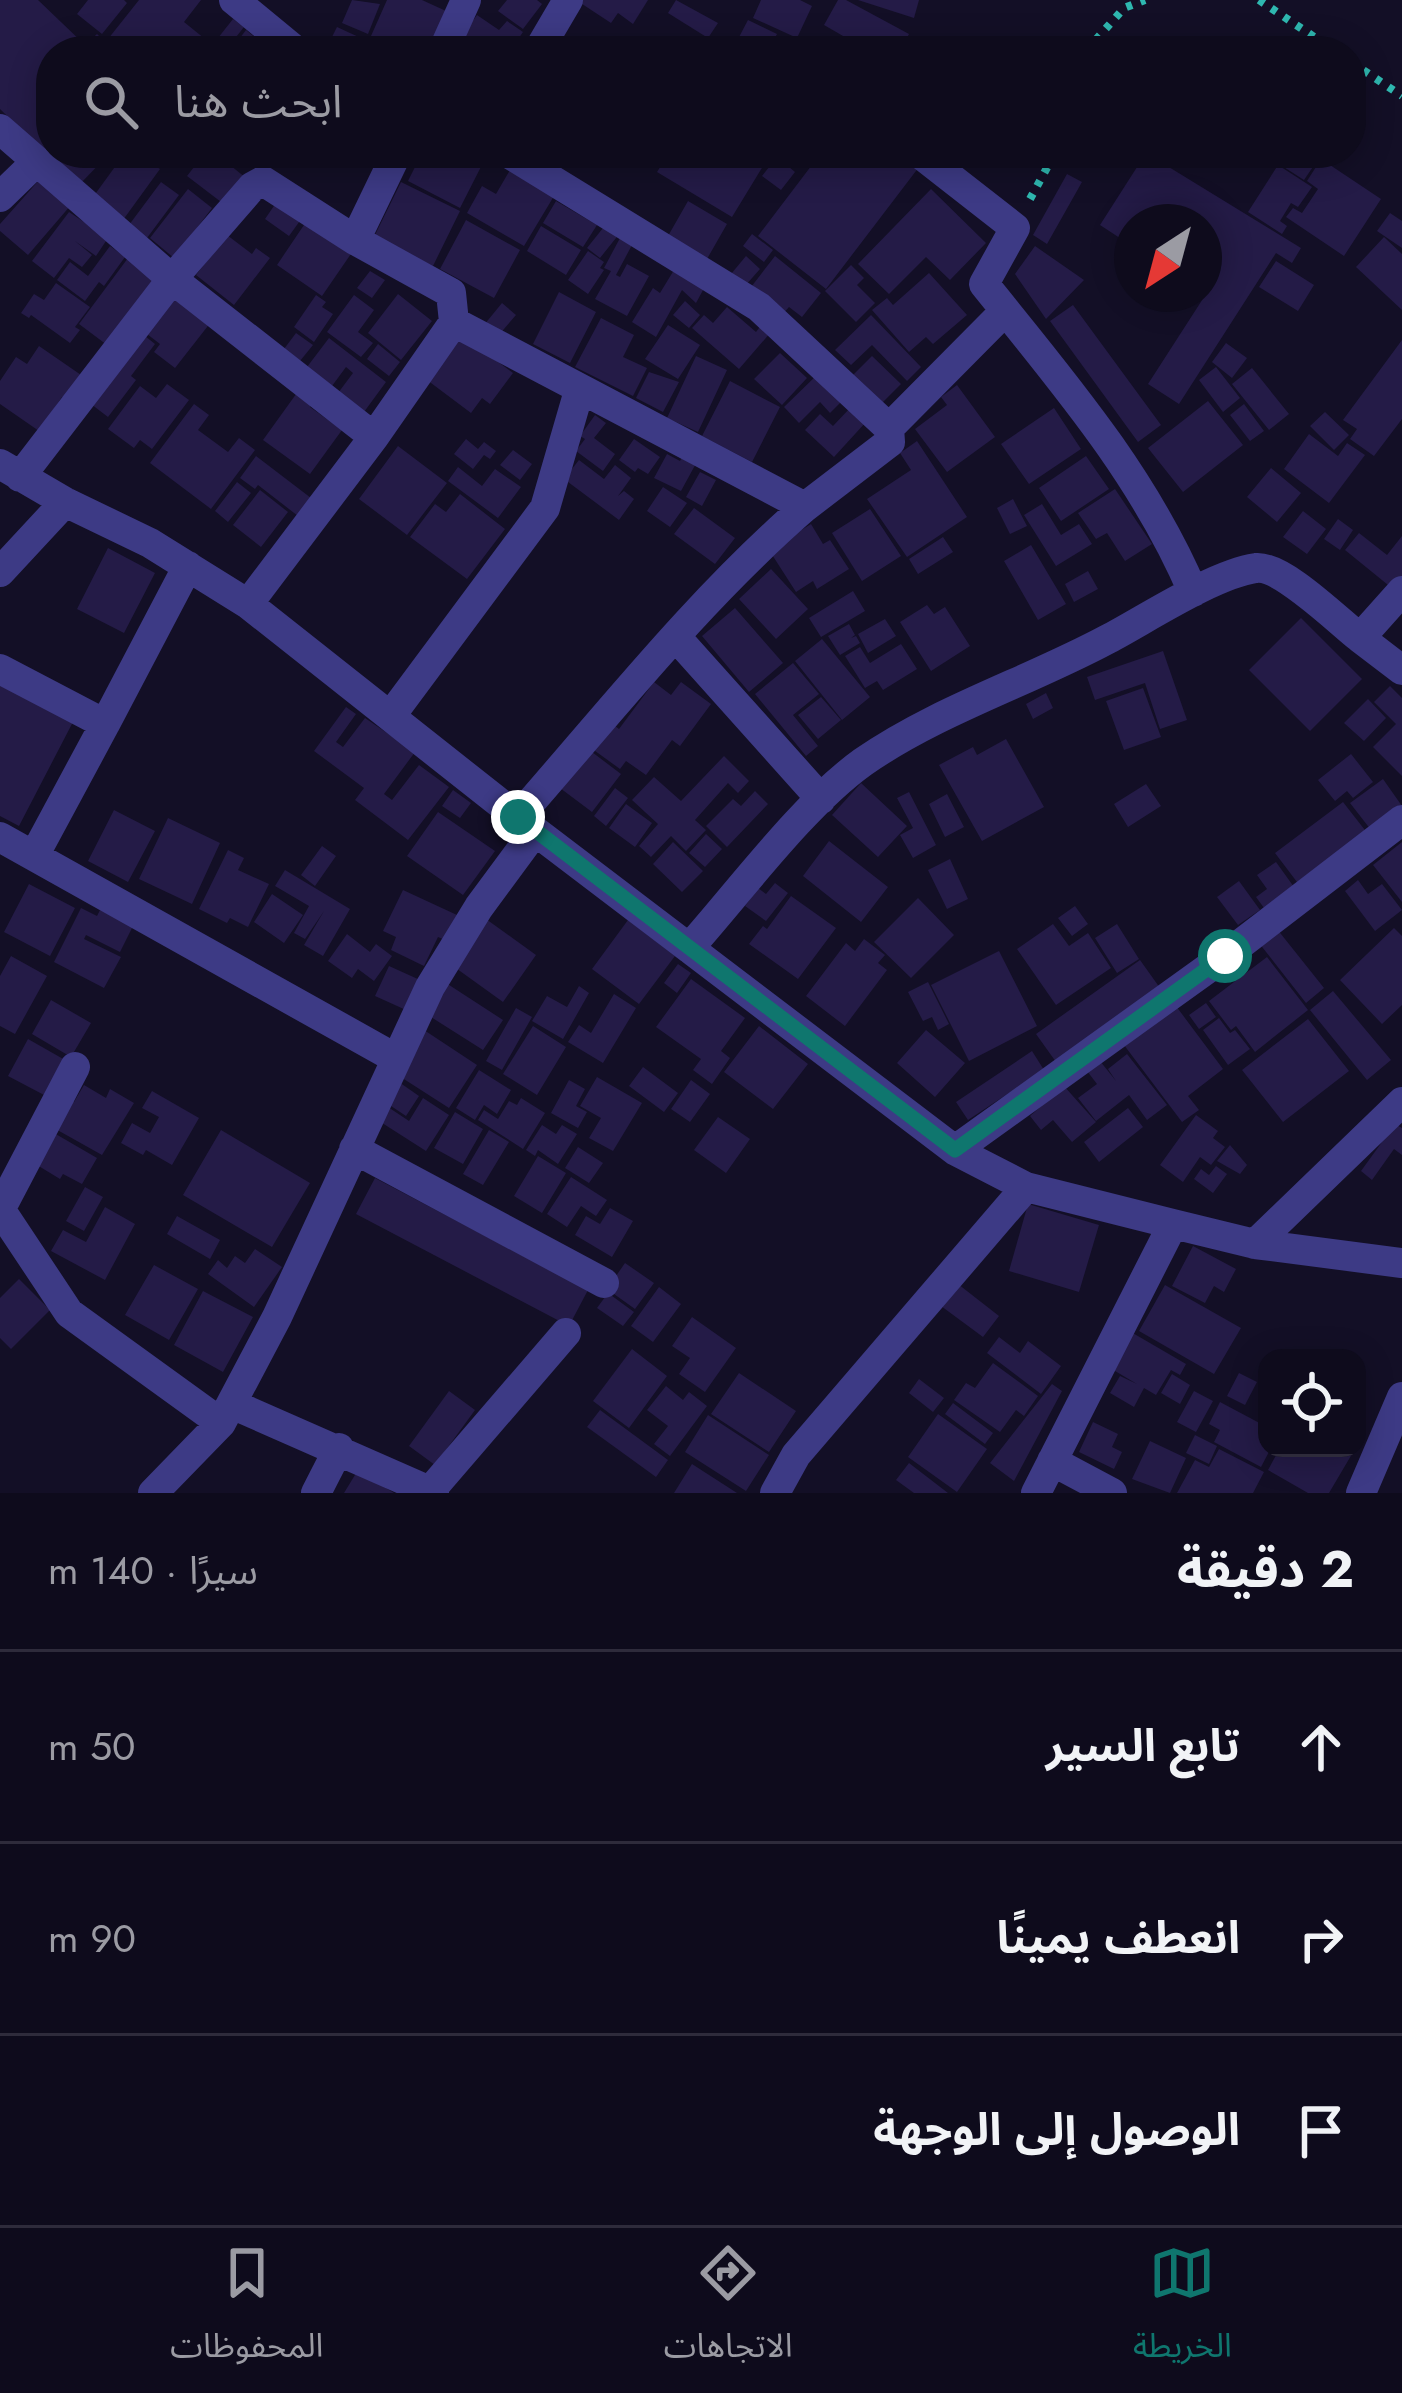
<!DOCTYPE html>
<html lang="ar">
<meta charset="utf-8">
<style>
body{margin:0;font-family:Jost,"Noto Sans Arabic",sans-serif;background:#171425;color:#f1f3f6;direction:rtl}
.controls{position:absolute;right:36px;bottom:36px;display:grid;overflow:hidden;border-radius:24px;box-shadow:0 6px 30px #0003}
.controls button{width:108px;height:108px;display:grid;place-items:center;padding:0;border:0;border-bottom:3px solid #2e2b3b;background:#0e0b1c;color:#f1f3f6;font:60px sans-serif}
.compass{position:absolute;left:1114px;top:204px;width:108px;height:108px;border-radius:50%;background:#0e0b1c;box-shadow:0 6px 30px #0003;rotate:216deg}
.stop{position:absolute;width:36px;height:36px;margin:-27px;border:9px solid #0f766e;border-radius:50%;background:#fff}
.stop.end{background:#0f766e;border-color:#fff;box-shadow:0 3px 12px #0008}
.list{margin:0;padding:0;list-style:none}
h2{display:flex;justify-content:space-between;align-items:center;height:156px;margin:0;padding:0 48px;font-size:51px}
h2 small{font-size:39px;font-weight:400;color:#9b9ba3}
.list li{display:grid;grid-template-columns:78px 1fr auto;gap:36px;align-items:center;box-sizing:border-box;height:192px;padding:0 48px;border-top:3px solid #2e2b3b}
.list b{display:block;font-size:45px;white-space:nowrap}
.list em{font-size:39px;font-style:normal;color:#9b9ba3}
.icon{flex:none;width:66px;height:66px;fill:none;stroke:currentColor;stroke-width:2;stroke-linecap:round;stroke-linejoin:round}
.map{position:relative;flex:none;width:1402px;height:1493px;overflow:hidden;direction:ltr}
.search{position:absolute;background:#0e0b1c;box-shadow:0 6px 30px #0003;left:36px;right:36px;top:36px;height:132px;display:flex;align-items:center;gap:30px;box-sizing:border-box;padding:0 42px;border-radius:48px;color:#9b9ba3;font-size:45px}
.sheet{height:732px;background:#0e0b1c}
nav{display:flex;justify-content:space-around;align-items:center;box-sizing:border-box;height:168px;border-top:3px solid #2e2b3b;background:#0e0b1c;font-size:33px;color:#9b9ba3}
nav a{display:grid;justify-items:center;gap:6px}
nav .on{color:#0f766e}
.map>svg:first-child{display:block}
.building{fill:#241b47}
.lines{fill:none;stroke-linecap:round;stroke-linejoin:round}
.path{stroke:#2fb8b0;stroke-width:8;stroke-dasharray:6 9;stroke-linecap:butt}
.minor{stroke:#3d3a85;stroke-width:30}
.route{stroke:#0f766e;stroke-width:15}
</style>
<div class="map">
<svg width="1402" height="1493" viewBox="0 0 1402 1493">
<rect width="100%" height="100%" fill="#130f26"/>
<path class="building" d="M0,0H38L85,45L97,34L114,51H51V144L44,152L0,109Z
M88,0H124L127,3L102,34L77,14Z
M139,0H201L184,22L215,47L212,51H122L108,39Z
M352,0L380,4L368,34L342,23Z
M387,0H422L446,11L427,51H403L371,36Z
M507,0H537L542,4L523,29L498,11Z
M576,0H648L633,24L618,13L611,23Z
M676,0L718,23L708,38L668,13Z
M761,0H800L812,6L797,38L753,18Z
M838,0H846L909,34L900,51H869L824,25Z
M858,0H919L914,18Z
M477,15L499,30L507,21L523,32L510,51H479L460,39Z
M233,19L244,27L225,51L214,43Z
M748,20L777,34L768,51L738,39Z
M337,27L389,51H325Z
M246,30L264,45L260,51H230Z
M50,153H110L79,185Z
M125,153H137L160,169L123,220L93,197Z
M205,153H215L246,178L225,205L187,176Z
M422,153L487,155L460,208L408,181Z
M669,153H771L732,217L657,172Z
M821,153H901L919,167L826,289L758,236Z
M1146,153L1301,248L1292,263L1276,253L1179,404L1148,384L1206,294L1204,222H1132V246L1100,225Z
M1265,153H1310L1319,158L1304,180L1276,162L1272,168L1261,160Z
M777,157L795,172L781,190L762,176Z
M1321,159L1381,199L1344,256L1286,217L1293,208L1302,213L1318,189L1307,181Z
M1278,165L1312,187L1298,207L1291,203L1280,221L1287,226L1282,234L1248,212Z
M510,170L554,196L524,246L467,213L482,186L496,194Z
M1067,174L1082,182L1047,244L1033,235Z
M40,179L71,205L28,255L0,231V224Z
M161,182L179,195L144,242L126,229Z
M401,182L460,211L433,266L374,237Z
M188,189L212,208L174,258L150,238Z
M931,189L986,243L950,280L926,257L889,294L858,264Z
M278,200L302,218L289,236L265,219Z
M556,201L597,225L583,247L543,223Z
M688,201L727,224L707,259L668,236Z
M69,212L108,238L96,256L75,241L92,255L82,267L69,258L54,278L32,261Z
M1390,213L1402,221V248L1377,231Z
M310,216L355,248L322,296L277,265Z
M466,220L520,250L494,298L440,269Z
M607,223L620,233L600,258L587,248Z
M541,226L581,250L566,275L527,251Z
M752,234L773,250L764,262L743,246Z
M227,235L252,254L256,248L270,258L234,305L196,275Z
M1384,237L1402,254V310L1356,267Z
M620,238L632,245L616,275L620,277L627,264L649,276L627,316L595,299L611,271L604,268Z
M110,246L125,257L104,286L99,282L85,301L57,280L70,262L88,276Z
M1035,246L1084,280L1046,319L1015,274Z
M588,251L604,262L600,268L604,270L588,294L568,280Z
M746,256L760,269L745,286L731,274Z
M775,256L821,293L802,317L789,307L780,317L748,291Z
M128,258L156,279L107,345L79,324Z
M1276,261L1314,285L1298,311L1259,287Z
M851,265L864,278L857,285L875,303L856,322L825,291Z
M674,270L708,281L696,303L682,290L656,337L632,322L653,288L660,293Z
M370,271L385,280L372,298L357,288Z
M929,273L967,315L933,344L926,337L909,352L872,310L887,298L893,305Z
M56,283L90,307L75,327L80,330L70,343L31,315L29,318L21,313L34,294L44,300Z
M559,292L596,312L570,363L533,344Z
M398,294L432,321L401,360L368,333Z
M176,295L211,322L175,368L154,352L160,344L147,334Z
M316,295L326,302L322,307L333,314L314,342L294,327Z
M354,295L374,310L358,332L373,343L361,357L327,332Z
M685,301L700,315L689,328L673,315Z
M502,303L516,315L498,336L484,325Z
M1073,305L1161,425L1138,442L1050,321Z
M727,307L756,332L762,324L771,332L739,369L692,328L704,315L713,323Z
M871,315L921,367L907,381L872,345L851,365L835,350Z
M601,318L634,335L623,357L647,368L633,396L575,367Z
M668,325L700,345L678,379L645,359Z
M140,332L155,344L131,376L136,380L108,417L87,401Z
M296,333L313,345L300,361L284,349Z
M461,334L513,373L490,404L482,398L471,413L427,380Z
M329,338L386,382L364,412L338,393L353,373L346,367L332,386L307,367Z
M1402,340V419L1374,456L1350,439L1357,429L1343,420Z
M1226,343L1247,358L1232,378L1212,362Z
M378,344L400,362L389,376L367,359Z
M39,346L84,377L68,400L62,397L39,431L0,404V381L16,357L27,364Z
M780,353L807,378L782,405L754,379Z
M696,356L727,370L698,432L667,418Z
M872,356L901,384L881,404L852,376Z
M1216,367L1240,398L1223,412L1199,380Z
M1252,368L1289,414L1269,430L1232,384Z
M821,371L846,397L830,413L820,402L799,423L784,407Z
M649,372L679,382L663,412L636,398Z
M730,381L780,407L752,462L702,436Z
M167,384L189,400L152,449L140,440L134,448L108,429L140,386L156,398Z
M957,385L995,437L947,472L915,429L947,405L941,397Z
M299,390L314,400L310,407L342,430L310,474L263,440Z
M1208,401L1243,445L1183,492L1148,448Z
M194,404L209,415L198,430L228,452L239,438L255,450L211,509L150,463Z
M1244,404L1264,431L1250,441L1230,415Z
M851,407L866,422L834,457L805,430L820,414L833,426Z
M1054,408L1081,449L1029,484L1001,444Z
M1325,412L1349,435L1334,450L1310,426Z
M595,415L606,423L594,438L615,454L603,471L576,451L585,439L580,436Z
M1309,434L1338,456L1347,443L1365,455L1329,503L1284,469Z
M466,439L478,449L484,442L496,451L490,459L484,455L473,469L454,454Z
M634,439L660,457L648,474L638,468L635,472L619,460Z
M917,441L967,517L907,557L867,499L911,470L900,453Z
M398,446L447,483L407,535L359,499Z
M513,450L532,464L520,480L500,465Z
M685,451L699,458L681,491L654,478L667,454L680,461Z
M256,456L311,498L298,516L258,485L255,489L240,478Z
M1086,456L1109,489L1061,521L1039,488Z
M579,460L604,479L615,465L631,478L618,496L624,491L634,499L619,520L564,479Z
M458,467L482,486L495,469L521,487L498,518L448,481Z
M1271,468L1301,493L1277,522L1247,497Z
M700,472L716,480L702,506L686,497Z
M237,482L251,493L228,522L215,511Z
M663,487L687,503L670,527L647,511Z
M1115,489L1152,544L1125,561L1107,533L1096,539L1078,513Z
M260,490L288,512L261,547L233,525Z
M460,494L505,529L467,579L410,537L435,504L446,512Z
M1013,499L1027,526L1010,534L997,508Z
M1042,504L1061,535L1079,524L1092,544L1056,566L1024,515Z
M694,508L735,538L715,564L674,534Z
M870,509L901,556L862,581L832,533Z
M1303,511L1326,529L1307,554L1283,537Z
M1338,519L1353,530L1340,550L1324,539Z
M811,524L823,544L830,540L849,569L817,589L813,581L796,592L769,550Z
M1359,533L1387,555L1402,536V578L1393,589L1345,550Z
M943,537L953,552L918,574L909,559Z
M1031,545L1066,604L1038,620L1004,561Z
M108,548L155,573L124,633L77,609Z
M771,569L808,609L776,639L739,599Z
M1088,571L1098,589L1074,602L1065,584Z
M853,591L865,611L821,637L809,618Z
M927,605L934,614L945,607L970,646L931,671L900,622Z
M735,608L783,663L749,692L702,636Z
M1301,618L1362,679L1310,731L1249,670Z
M885,619L896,636L868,653L858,634Z
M849,624L855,635L851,638L856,636L860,643L840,655L828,636Z
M822,639L870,697L842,720L795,661Z
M901,644L917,669L883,690L877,681L865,688L845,656L860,647L870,663Z
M1163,651L1187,720L1160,729L1145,683L1095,700L1087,677Z
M793,663L819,694L793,715L818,746L806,756L755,694Z
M0,682L74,720L19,826L0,816Z
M654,682L671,695L681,682L711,704L680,746L672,740L646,775L626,761L620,769L591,748L610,722L619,729Z
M1390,686L1402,698V776L1373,747L1396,724L1374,702Z
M1143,688L1161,737L1124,750L1106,701Z
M1046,693L1053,708L1033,719L1026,704Z
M821,697L841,720L818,739L798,715Z
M1368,699L1386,718L1364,741L1344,723Z
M346,707L356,714L336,742L343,747L365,718L415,752L384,794L392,800L419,765L449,787L408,840L355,800L364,788L314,751Z
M1006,739L1044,807L982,841L939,765L973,747L977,755Z
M588,749L621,774L592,812L560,788Z
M1351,754L1373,782L1353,798L1347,791L1335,801L1318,780Z
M724,756L749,781L738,793L728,783L695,820L706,830L686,851L671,836L651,857L639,846L658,824L632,800L654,777L681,801Z
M1383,779L1402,806L1371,830L1350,803Z
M861,783L907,826L878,857L832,815Z
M1146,784L1161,806L1128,827L1114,804Z
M615,788L628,798L606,826L594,816Z
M453,790L471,803L460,818L442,806Z
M755,791L768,804L727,847L706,826L733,799L741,806Z
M909,792L936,845L913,858L900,835L913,828L897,798Z
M947,794L964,827L945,837L929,804Z
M1343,802L1368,834L1300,886L1275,853Z
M626,804L652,823L635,847L609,828Z
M114,810L155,831L128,882L88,861Z
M438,812L495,851L463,895L407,856Z
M168,818L220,843L192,904L139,879Z
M706,834L722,849L705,867L689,853Z
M829,841L888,887L861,922L803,876Z
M673,842L703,871L682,892L653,864Z
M1402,842V902L1373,865Z
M322,846L336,856L315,886L301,875Z
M228,850L244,858L238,870L269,884L248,927L230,918L227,923L199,909Z
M950,859L968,899L947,909L928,870Z
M1276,862L1294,887L1264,908L1256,897L1267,889L1257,875Z
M285,870L350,909L323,956L304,945L324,911L305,939L294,933L309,906L275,886Z
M1358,880L1368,894L1382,884L1402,910L1375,931L1345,891Z
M1239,881L1260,910L1238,925L1217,897Z
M775,883L788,893L766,921L745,906L758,888L766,894Z
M29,884L75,908L50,956L4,932Z
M403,890L457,915L445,940L438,937L424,966L391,950L396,937L383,931Z
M272,894L303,915L284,943L254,922Z
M791,896L836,928L798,979L749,944L763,926L767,929Z
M918,898L954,935L911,978L874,942Z
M1075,906L1088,924L1072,936L1058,918Z
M81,908L97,916L100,910L133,926L120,952L86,935L84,939L121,957L104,988L54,962Z
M486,919L536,955L503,1002L453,966Z
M628,920L675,956L639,1004L592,969Z
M1053,924L1069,946L1088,933L1111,968L1056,1005L1017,949Z
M1117,924L1139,959L1117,973L1095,938Z
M1394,928L1402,936V1005L1382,1024L1340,980Z
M1277,929L1324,988L1306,1003L1259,943Z
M347,934L370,952L376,944L392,956L374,981L358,969L352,978L328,961Z
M864,939L885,955L878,963L887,970L845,1026L806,996L846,943L855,951Z
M999,951L1037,1026L969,1061L931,985Z
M11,956L47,976L15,1034L0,1026V976Z
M1267,957L1308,1010L1255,1052L1236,1026L1231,1030L1209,1001Z
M1140,960L1160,988L1056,1062L1036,1034Z
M678,964L691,973L677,993L664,983Z
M389,966L420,980L406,1010L375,996Z
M691,979L745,1018L721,1051L730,1058L712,1084L693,1070L701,1059L656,1027Z
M443,981L503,1020L483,1050L423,1012Z
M928,982L949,1024L938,1030L932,1017L923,1021L908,992Z
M579,986L589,993L563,1039L532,1021L547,996L567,1007Z
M1333,991L1391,1060L1367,1080L1310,1010Z
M614,994L636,1008L603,1063L568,1042L579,1025L591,1033Z
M51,1000L91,1023L71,1057L32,1034Z
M1173,1002L1223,1069L1188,1096L1199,1110L1182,1122L1121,1041Z
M1206,1003L1216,1017L1199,1029L1189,1015Z
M516,1008L532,1017L502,1070L486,1061Z
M1219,1018L1230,1033L1235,1030L1250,1049L1228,1065L1203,1030Z
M1308,1019L1349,1071L1283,1122L1242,1070Z
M533,1026L566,1047L537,1095L503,1074Z
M759,1026L808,1064L773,1109L724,1072Z
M424,1030L477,1065L449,1108L396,1074Z
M926,1030L965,1063L935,1097L897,1063Z
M28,1039L65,1060L46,1096L8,1076Z
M1032,1051L1044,1070L968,1120L956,1102Z
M1127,1054L1167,1105L1147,1120L1129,1095L1096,1121L1078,1098L1097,1084L1087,1071L1100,1061L1116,1081L1108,1069Z
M643,1067L678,1093L664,1112L629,1086Z
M479,1070L511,1090L497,1114L484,1105L475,1120L456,1108Z
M597,1077L642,1103L613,1151L589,1138L601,1118L580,1106Z
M396,1080L419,1096L406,1116L382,1100Z
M569,1080L585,1089L576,1106L587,1112L578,1128L551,1113Z
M691,1080L710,1094L690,1122L671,1109Z
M84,1085L106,1098L110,1089L134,1103L102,1155L52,1127L68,1098L74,1102Z
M1064,1086L1096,1122L1072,1142L1053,1120L1041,1130L1030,1116Z
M152,1091L199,1118L172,1165L146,1150L143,1155L121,1143L132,1123L150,1133L159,1117L142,1108Z
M423,1098L449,1115L426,1151L379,1121L388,1107L409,1121Z
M521,1098L545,1113L523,1149L478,1120L484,1110L498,1119L509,1101L517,1105Z
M1128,1108L1143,1127L1099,1162L1084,1142Z
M455,1112L483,1129L463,1164L434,1148Z
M1196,1115L1218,1131L1213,1138L1225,1147L1211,1165L1200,1157L1183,1182L1160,1165Z
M718,1117L750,1139L726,1173L694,1150Z
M1395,1124L1402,1128V1155L1394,1149L1372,1180L1361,1171Z
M542,1125L556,1134L562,1125L577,1134L558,1164L538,1150L535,1156L526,1150Z
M221,1130L310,1183L272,1247L183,1195Z
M489,1130L509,1142L483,1185L463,1174Z
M54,1133L97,1158L82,1184L63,1174L60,1179L37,1165Z
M1230,1145L1247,1165L1240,1174L1217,1161Z
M578,1147L603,1163L589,1183L565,1168Z
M538,1156L566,1173L542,1213L514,1196Z
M1216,1166L1227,1174L1213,1193L1194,1179L1201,1169L1209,1175Z
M571,1177L607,1200L596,1216L581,1206L567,1227L547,1214Z
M375,1178L588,1290L569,1326L356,1214Z
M85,1187L103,1197L84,1231L66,1221Z
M1028,1204L1099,1225L1079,1292L1009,1271Z
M105,1207L135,1224L105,1280L51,1251L63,1230L86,1242Z
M610,1208L633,1221L612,1257L575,1235L586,1216L600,1224Z
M177,1216L220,1240L210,1259L167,1234Z
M1193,1246L1236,1269L1224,1292L1214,1286L1205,1303L1172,1286Z
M255,1249L282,1267L254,1307L208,1274L218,1260L227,1268L235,1256L245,1263Z
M625,1263L654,1283L635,1309L607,1289Z
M154,1265L198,1289L169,1340L125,1315Z
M19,1279L50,1310L11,1349L0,1338V1298Z
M958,1284L999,1316L983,1337L941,1306Z
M1165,1285L1241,1328L1214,1374L1139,1331Z
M659,1287L681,1304L653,1342L631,1326Z
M203,1291L253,1317L223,1372L174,1345Z
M608,1293L634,1312L623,1326L597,1308Z
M692,1317L736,1348L705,1392L679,1374L690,1358L672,1346Z
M1131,1332L1186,1364L1180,1375L1171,1370L1156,1395L1144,1388L1134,1407L1110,1393L1120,1376L1137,1384L1110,1368Z
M999,1337L1020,1353L1028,1341L1061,1366L1041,1394L987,1353Z
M632,1349L667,1376L629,1428L593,1401Z
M993,1363L1038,1396L1024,1416L1016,1410L1000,1432L954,1400L966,1383L975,1388Z
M739,1373L796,1411L769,1452L711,1414Z
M1239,1373L1257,1382L1245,1405L1227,1396Z
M1172,1374L1190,1385L1180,1404L1161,1393Z
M919,1379L944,1398L933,1412L909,1393Z
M1052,1384L1062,1391L1014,1481L990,1463Z
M666,1386L683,1400L689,1392L707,1406L670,1456L654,1444L668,1426L647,1410Z
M449,1391L475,1410L435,1465L409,1446Z
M1194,1391L1213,1401L1196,1432L1177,1422Z
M1220,1402L1267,1427V1448H1271L1261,1467L1214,1442L1220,1430L1209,1424Z
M953,1403L993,1433L985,1444L945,1414Z
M600,1410L668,1460L656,1477L587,1427Z
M938,1414L987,1449L957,1492L908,1457Z
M708,1415L769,1455L746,1491L685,1452Z
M1093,1422L1118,1434L1112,1447L1122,1452L1114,1469L1079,1452Z
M1195,1435L1217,1446L1209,1464L1186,1453Z
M1150,1441L1186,1458L1170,1493L1132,1479Z
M1280,1448H1341L1352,1454L1329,1493H1308L1268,1470Z
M1219,1449L1264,1472L1253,1493H1177L1195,1460L1209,1467Z
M909,1463L948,1493H914L896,1480Z
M692,1464L737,1493H674Z
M358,1470L394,1493H344Z"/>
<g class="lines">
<path class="path" d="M1259,0L1335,51
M1086,51L1124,8L1145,0
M1351,62L1402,96
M1030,199L1055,153"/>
<path class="minor" d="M234,0L296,51
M443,51L466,0
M538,51L568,0
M0,129L172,279L374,437
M919,153L1015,228L984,284C1062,381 1144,476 1193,592
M0,197L36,162
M355,240L397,153
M454,322L805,507L890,442L889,428L759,307L508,153
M889,428L1005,311
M0,464L65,502L150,543L248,604L535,831L956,1151L1026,1187L1173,1224L1255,1244L1402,1263
M20,477L172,279L252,187L263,181L355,240L451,293L454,322L374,437L248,604
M0,572L65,502
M676,637L821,799
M1360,638L1402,670
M0,669L105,724L34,856
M392,714L545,508L579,391
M105,724L188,566
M518,817C610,712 699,599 805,507
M0,837L395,1058
M689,948C739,892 803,805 863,762C938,710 1028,682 1108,639C1146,619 1214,574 1256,568C1282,565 1338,621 1360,638L1402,591
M354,1149L604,1283
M955,1150L1225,956L1402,820
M0,1209L69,1313L221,1423L153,1493
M0,1210L75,1067
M1255,1244L1402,1102
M234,1405L434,1493
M221,1423L277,1317L430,987L479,907L535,831
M1052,1461L1112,1493
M430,1491L566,1333
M316,1493L339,1448
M775,1493L796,1455L1026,1187
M1036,1493L1173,1224
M1361,1493L1402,1397"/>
</g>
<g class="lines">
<path class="route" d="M518,817L955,1150L1225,956"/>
</g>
</svg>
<div class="controls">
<button><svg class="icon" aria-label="locate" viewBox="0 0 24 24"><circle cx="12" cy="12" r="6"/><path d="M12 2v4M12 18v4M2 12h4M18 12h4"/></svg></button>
</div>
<svg class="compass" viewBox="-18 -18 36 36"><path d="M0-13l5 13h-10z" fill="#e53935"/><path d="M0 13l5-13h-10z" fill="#9b9ba3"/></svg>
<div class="stop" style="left:1225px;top:956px"></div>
<div class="stop end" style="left:518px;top:817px"></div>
<div class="search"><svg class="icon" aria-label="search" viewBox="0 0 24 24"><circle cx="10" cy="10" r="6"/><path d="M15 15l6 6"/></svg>ابحث هنا</div>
</div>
<section class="sheet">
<h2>2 دقيقة<small>سيرًا · 140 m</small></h2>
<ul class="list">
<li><svg class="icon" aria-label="ahead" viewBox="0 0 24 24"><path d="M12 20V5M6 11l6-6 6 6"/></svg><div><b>تابع السير</b></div><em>50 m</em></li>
<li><svg class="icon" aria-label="right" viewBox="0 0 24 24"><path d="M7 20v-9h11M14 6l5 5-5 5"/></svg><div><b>انعطف يمينًا</b></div><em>90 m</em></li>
<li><svg class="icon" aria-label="arrive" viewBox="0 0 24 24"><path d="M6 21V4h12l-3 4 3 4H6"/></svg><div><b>الوصول إلى الوجهة</b></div></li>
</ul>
</section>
<nav>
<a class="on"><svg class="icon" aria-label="map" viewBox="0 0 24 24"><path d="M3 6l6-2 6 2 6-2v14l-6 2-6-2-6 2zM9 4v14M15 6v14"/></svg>الخريطة</a>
<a><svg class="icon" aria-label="directions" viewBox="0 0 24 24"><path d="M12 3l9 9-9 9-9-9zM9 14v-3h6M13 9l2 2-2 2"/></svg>الاتجاهات</a>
<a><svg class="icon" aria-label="saved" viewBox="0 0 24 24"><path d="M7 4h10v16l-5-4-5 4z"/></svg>المحفوظات</a>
</nav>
